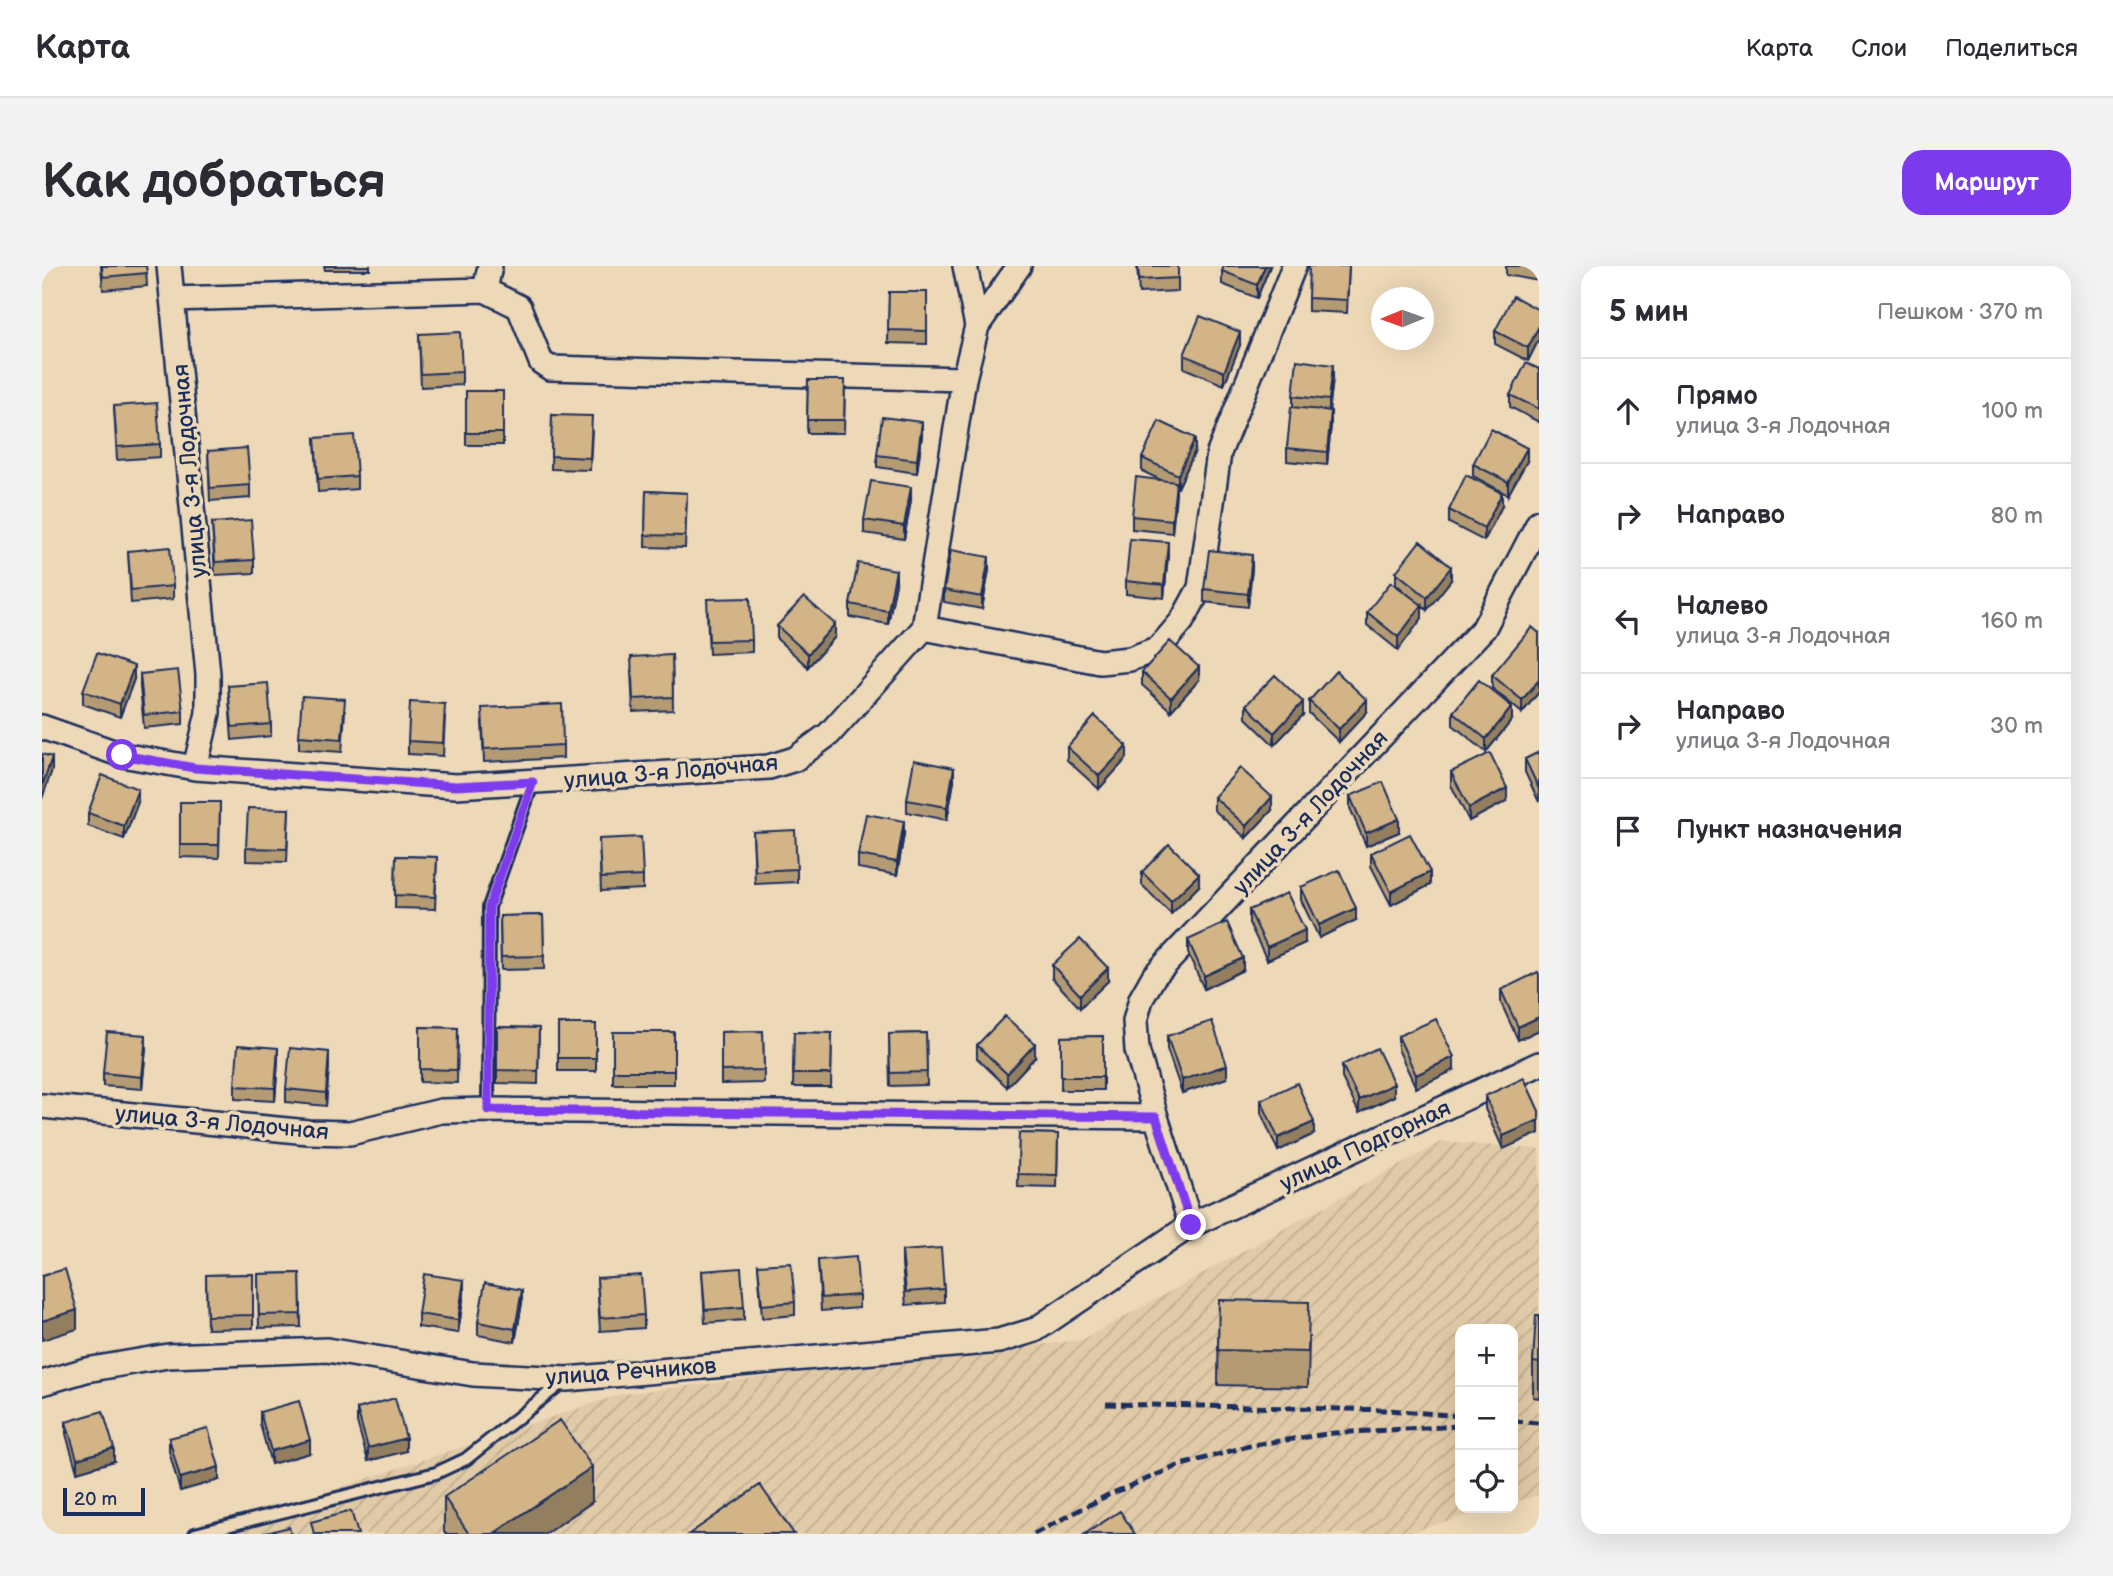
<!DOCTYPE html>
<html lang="ru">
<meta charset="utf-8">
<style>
body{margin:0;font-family:"Balsamiq Sans",sans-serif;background:#f2f2f3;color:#2b2b33}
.controls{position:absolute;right:21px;bottom:21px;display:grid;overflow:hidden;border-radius:14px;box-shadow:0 7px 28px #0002}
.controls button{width:63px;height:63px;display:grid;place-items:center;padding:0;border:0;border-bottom:2px solid #e1e1e2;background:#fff;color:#2b2b33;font:35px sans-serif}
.compass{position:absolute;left:1329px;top:21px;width:63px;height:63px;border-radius:50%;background:#fff;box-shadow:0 7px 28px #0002;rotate:269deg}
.scale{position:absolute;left:21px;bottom:18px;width:82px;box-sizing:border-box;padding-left:7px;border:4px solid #1b2f5e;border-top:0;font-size:19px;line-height:24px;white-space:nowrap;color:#1b2f5e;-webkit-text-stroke:5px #edd8b7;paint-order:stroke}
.stop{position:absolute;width:21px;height:21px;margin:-16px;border:5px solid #7c3aed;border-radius:50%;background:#fff}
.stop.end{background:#7c3aed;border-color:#fff;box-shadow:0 2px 7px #0008}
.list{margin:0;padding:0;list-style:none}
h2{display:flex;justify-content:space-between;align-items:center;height:91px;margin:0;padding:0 28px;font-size:30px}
h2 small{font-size:23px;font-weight:400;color:#7c7c81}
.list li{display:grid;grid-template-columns:46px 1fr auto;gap:21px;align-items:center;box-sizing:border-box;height:105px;padding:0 28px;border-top:2px solid #e1e1e2}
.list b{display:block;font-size:26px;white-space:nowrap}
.list p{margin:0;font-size:23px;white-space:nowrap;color:#7c7c81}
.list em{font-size:23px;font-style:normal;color:#7c7c81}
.icon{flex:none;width:38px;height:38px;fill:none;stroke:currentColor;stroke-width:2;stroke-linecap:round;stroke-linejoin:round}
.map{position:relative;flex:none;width:1497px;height:1268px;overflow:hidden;border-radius:21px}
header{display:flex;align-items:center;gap:42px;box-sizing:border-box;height:98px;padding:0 35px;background:#fff;border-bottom:2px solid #e1e1e2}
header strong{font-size:33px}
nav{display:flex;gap:38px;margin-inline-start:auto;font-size:24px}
.intro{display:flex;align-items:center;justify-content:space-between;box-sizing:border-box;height:168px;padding:0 42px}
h1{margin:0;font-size:49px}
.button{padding:18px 32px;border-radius:21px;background:#7c3aed;color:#fff;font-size:24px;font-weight:700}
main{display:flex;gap:42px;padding:0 42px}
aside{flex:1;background:#fff;border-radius:21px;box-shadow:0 7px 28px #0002}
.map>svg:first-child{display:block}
.industrial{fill:url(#industrial-furrows)}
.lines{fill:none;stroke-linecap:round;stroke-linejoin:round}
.lane-casing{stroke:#1b2f5e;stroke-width:16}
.street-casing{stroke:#1b2f5e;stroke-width:28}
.lane{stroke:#edd8b7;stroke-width:10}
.street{stroke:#edd8b7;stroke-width:23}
.rail{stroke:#1b2f5e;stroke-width:5;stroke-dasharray:10 5;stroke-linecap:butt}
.wall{fill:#b59b73;stroke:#1b2f5e;stroke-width:2}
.shaded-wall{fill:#937e5e;stroke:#1b2f5e;stroke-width:2}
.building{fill:#d2b486;stroke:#1b2f5e;stroke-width:2}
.route{stroke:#7c3aed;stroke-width:9}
.labels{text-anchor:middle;stroke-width:7;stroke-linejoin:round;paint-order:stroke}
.street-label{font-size:23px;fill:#1b2f5e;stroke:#edd8b7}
</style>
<header>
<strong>Карта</strong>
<nav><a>Карта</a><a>Слои</a><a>Поделиться</a></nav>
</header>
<div class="intro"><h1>Как добраться</h1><a class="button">Маршрут</a></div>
<main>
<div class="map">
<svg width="1497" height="1268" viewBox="0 0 1497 1268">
<defs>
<pattern id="industrial-furrows" width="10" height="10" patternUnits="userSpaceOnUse" patternTransform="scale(1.75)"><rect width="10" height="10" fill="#e1caa7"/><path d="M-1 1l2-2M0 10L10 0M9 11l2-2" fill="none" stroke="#c0ae92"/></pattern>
</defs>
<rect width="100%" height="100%" fill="#edd8b7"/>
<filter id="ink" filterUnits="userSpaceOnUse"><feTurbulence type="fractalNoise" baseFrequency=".0143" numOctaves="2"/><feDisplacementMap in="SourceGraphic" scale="14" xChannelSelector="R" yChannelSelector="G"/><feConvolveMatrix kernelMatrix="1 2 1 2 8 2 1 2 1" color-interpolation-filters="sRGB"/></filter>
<g filter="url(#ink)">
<path class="industrial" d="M1400,876L1497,883V1229L1471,1236V1063H1418V1242H1452L1362,1268H159L579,1128L1040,1074Z"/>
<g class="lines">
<g class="lane-casing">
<path id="lane" d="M446,844L447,641L491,516
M153,1268L394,1207L424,1193L522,1115"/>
</g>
<g class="street-casing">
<path id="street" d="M127,0L166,408V447L153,502
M443,24L448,0
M130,33L443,24L477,41L499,96L508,102L922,113
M935,60L977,0
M882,362L922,113L935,60L923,0
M0,461L80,489L153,502L414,520L727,501L753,493L787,468L882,362L1058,396L1088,393L1117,382L1140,355L1158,322L1177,187L1252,0
M0,840L266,866L308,867L399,845L446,844L1114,851
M1149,959L1114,851L1095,784L1093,755L1099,733L1112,710L1442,362L1497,256
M0,1117L44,1104L126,1090L285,1084L431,1108L525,1113L957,1075L993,1064L1149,959L1497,798"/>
</g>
<use href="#lane" class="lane"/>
<use href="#street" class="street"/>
<path class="rail" d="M1064,1138L1347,1144L1418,1150
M1471,1155L1497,1157
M992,1268L1066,1229L1136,1200L1210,1179L1292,1167L1418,1160"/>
</g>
<path class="wall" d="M59,0H104L105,20L61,24Z
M282,0H328V4H283Z
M1095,0H1136V25L1097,27Z
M1228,0L1215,32L1180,18V5Z
M1307,0L1305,47L1266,45V32Z
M1464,0H1497V15L1464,9Z
M847,26H885V78L846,77Z
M1497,44V73L1486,95L1453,78V65Z
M377,68L420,106V119L379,121Z
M1198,79L1182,119L1142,102V89Z
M1497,103V156L1468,141V129Z
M1291,112L1287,145L1289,158L1285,199L1245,195V182L1251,142V130Z
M766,114H803L802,167H765Z
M424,125H461V179H424Z
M72,140L118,178V191L75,194Z
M510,149L550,163L548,204L509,203Z
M880,169L875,207L835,201V189Z
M273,172L315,210V223L276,226Z
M166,185L208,219V232L168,235Z
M1153,185L1136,222L1134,221L1130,267L1090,263V250L1119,214L1100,205V192Z
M1485,195L1466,229L1431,210V198Z
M604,225L645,227L643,282L603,281Z
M869,234L862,273L822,267V254Z
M1460,240L1442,275L1407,257V244Z
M170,257L212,294V307L173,309Z
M86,285L131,320V333L89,337Z
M1126,289L1122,332L1084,328V315Z
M1210,302L1206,341L1162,336V323Z
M947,304L940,343L902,336V324Z
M1354,306L1409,314L1385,344L1380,340V352L1356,384L1325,359V346L1369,331L1354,318Z
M854,317L846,358L808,351V338Z
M665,346L710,374V386L667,388Z
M735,360L793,371L766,401L735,373Z
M1497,367V426L1480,447L1450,422V409Z
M630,389L631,444L591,446L589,404Z
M1100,406L1157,414L1129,445L1100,419Z
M98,408L141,445V458L102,462L98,421Z
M92,413L78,451L41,438V425Z
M186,420L229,458V470L190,474Z
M1267,435L1325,446L1297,476L1267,447Z
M1204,439L1261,449L1232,479L1204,452Z
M303,446L300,486L257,483V470Z
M1411,446L1470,454L1444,486L1411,459Z
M403,451L401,490L366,488V475Z
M440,455L521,479V492L442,496Z
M1025,481L1085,492L1057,523L1025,494Z
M1497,486V536L1483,506V493Z
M1409,506L1465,535L1427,555L1409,519Z
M912,515L905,554L865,546V534Z
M1308,530L1357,566L1324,580L1308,542Z
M1172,531L1230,544L1204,572L1172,544Z
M96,536L82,573L46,560V547Z
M138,536H178L177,592L138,591Z
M247,543L245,596L204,595V582Z
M711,566L755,603V616L713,618Z
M862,568L855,609L816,602V589Z
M557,573L601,610V623L559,625Z
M1329,587L1388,619L1349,639L1329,600Z
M354,590L395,591L393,643L353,642Z
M1100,606L1157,620L1129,648L1100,619Z
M1259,621L1314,654L1277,672L1259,634Z
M1207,644L1263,677L1225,694L1207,657Z
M501,649L502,703L459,704L458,650Z
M1146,674L1201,704L1162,723L1146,687Z
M1010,699L1066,715L1038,742L1010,712Z
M1497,709V764L1476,774L1459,737V724Z
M516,758H554V805H516Z
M378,761L416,762L415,817L378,816Z
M455,761L497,762L496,818L455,817Z
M721,765L722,817L679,818V766Z
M571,766H632V818H571Z
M752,766L790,767L789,821H751Z
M884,767L885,819L848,820L847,768Z
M1061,770V824H1019V771Z
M1125,770L1185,812L1140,827L1125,783Z
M1356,770L1412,804L1374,822L1356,783Z
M935,779L993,791L965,821L935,792Z
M104,782L100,823L61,820V807Z
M236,795L233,835L193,833V820Z
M287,799L284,840L244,836V823Z
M1300,799L1352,830L1317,847L1300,812Z
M1443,830L1497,845V867L1461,883L1443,843Z
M1219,834L1272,868L1236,885L1219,847Z
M977,867L1016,868L1015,922L976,921Z
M860,985L902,1023V1036L864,1039L860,998Z
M776,994L817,1029V1042L779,1045Z
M716,999L753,1036V1049L720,1052Z
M660,1005L702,1041V1054L663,1057Z
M258,1007L259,1061L217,1062L216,1008Z
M211,1008V1062L165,1063L164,1009Z
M555,1012L602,1049V1062L558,1065Z
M422,1027L416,1067L376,1061V1048Z
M1177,1034L1267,1071L1266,1121L1176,1119Z
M480,1037L473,1076L436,1069V1056Z
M1497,1049V1132L1491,1131V1096Z
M315,1143L364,1185L326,1195L315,1156Z
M218,1146L268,1187L229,1198L218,1158Z
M24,1156L72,1195L35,1206L24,1168Z
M127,1172L177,1214L138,1225L127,1185Z
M402,1231L550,1236L503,1268H404L402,1266Z"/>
<path class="shaded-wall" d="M1223,0H1228L1215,32V19Z
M1497,60V73L1486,95V82Z
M1198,66V79L1182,119V106Z
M1291,99V112L1287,147V134Z
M1289,145V158L1285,199V186Z
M880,156V169L875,207V194Z
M1153,172V185L1136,222V209Z
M1485,182V195L1466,229V216Z
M1134,216V229L1130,267V254Z
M869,221V234L862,273V260Z
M1460,227V240L1442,275V262Z
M1126,276V289L1122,332V319Z
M1210,289V302L1206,341V328Z
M947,291V304L940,343V331Z
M1409,301V314L1385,344V331Z
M854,304V317L846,358V345Z
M1380,339V352L1356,384V371Z
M793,358V371L766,401V388Z
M92,400V413L78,451V438Z
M1157,401V414L1129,445V432Z
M1497,414V426L1480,447V434Z
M1325,434V446L1297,476V463Z
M1261,436V449L1232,479V467Z
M1470,441V454L1444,486V473Z
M1085,480V492L1057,523V510Z
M10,491V504L0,533V520Z
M912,502V515L905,554V541Z
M1465,522V535L1427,555V542Z
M96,523V536L82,573V560Z
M1230,531V544L1204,572V560Z
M1357,553V566L1324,580V567Z
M862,555V568L855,609V596Z
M1388,606V619L1349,639V626Z
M1157,608V620L1129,648V635Z
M1314,642V654L1277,672V659Z
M1263,664V677L1225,694V681Z
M1201,692V704L1162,723V710Z
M1066,702V715L1038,742V729Z
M1497,751V764L1476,774V761Z
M104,769V782L100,823V811Z
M993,778V791L965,821V808Z
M236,782V795L233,835V822Z
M287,786V799L284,840V827Z
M1412,791V804L1374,822V809Z
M1185,799V812L1140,827V814Z
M1352,818V830L1317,847V834Z
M1497,854V867L1461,883V870Z
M1272,856V868L1236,885V872Z
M422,1014V1027L416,1067V1054Z
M480,1024V1037L473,1076V1063Z
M35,1044V1063L0,1074V1055Z
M364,1172V1185L326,1195V1182Z
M268,1174V1187L229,1198V1185Z
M72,1182V1195L35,1206V1193Z
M177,1201V1214L138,1225V1212Z
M550,1201V1236L503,1268H451Z"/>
<path class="building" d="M60,0H104L105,7L61,11Z
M1096,0H1136V12L1097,14Z
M1182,0H1223L1215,19L1180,5Z
M1267,0H1307L1305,34L1266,32Z
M847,26H885V65L846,64Z
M1471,30L1497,44V60L1486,82L1453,65Z
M1158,50L1198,66L1182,106L1142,89Z
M418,66L420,106L379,108L377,68Z
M1255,94L1291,99L1287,134L1251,130Z
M1484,97L1497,103V143L1468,129Z
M766,114H803L802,154H765Z
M424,125H461V167H424Z
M115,137L118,178L75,181L72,140Z
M1249,141L1289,145L1285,186L1245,182Z
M510,149L550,150L548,192L509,190Z
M840,151L880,156L875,194L835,189Z
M1117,155L1153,172L1136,209L1100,192Z
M1449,163L1485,182L1466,216L1431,198Z
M312,169L315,210L276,213L273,172Z
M205,182L208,219L168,222L166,185Z
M1424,209L1460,227L1442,262L1407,244Z
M1094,211L1134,216L1130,254L1090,250Z
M829,215L869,221L862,260L822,254Z
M604,225L645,227L643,270L603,269Z
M209,254L212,294L173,296L170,257Z
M1088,273L1126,276L1122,319L1084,315Z
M1378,275L1409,301L1385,331L1354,306Z
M128,281L131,320L89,324L86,285Z
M909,284L947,291L940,331L902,324Z
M1167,284L1210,289L1206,328L1162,323Z
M816,297L854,304L846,345L808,338Z
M1349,316L1380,339L1356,371L1325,346Z
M762,331L793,358L766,388L735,360Z
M708,332L710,374L667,375L665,333Z
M1490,361L1497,367V414L1480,434L1450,409Z
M1128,375L1157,401L1129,432L1100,406Z
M55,387L92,400L78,438L41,425Z
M630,389L631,431L591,433L589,391Z
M136,404L141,445L102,449L98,408Z
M1294,405L1325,434L1297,463L1267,435Z
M1233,409L1261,436L1232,467L1204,439Z
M1437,414L1470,441L1444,473L1411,446Z
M226,417L229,458L190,461L186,420Z
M260,430L303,433L300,473L257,470Z
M368,436L403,438L401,477L366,475Z
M520,438L521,479L442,483L440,442Z
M1053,450L1085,480L1057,510L1025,481Z
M1497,486V523L1483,493Z
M1448,487L1465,522L1427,542L1409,506Z
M0,488L10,491L0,520Z
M872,494L912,502L905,541L865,534Z
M1198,502L1230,531L1204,560L1172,531Z
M60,509L96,523L82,560L46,547Z
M1341,516L1357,553L1324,567L1308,530Z
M138,536H178L177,579H138Z
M206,542L247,543L245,583L204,582Z
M824,548L862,555L855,596L816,589Z
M753,564L755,603L713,605L711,566Z
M1368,568L1388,606L1349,626L1329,587Z
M599,571L601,610L559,612L557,573Z
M1127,578L1157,608L1129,635L1100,606Z
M354,590L395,591L393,631L353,629Z
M1297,604L1314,642L1277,659L1259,621Z
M1245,627L1263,664L1225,681L1207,644Z
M501,649L502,690L459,691L458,650Z
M1185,656L1201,692L1162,710L1146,674Z
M1038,673L1066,702L1038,729L1010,699Z
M1496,706L1497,709V751L1476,761L1459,724Z
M963,750L993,778L965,808L935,779Z
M1394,753L1412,791L1374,809L1356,770Z
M1170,755L1185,799L1140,814L1125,770Z
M516,758H554V792H516Z
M378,761L416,762L415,804L378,803Z
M455,761L497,762L496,805L455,804Z
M721,765L722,804L679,805V766Z
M65,766L104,769L100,811L61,807Z
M571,766H632V805H571Z
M752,766L790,767L789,808H751Z
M884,767L885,806L848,807L847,768Z
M1061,770V811H1019V771Z
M196,779L236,782L233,822L193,820Z
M248,782L287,786L284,827L244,823Z
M1335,782L1352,818L1317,834L1300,799Z
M1482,812L1497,845V854L1461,870L1443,830Z
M1255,817L1272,856L1236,872L1219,834Z
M977,867L1016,868L1015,909L976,908Z
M899,982L902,1023L864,1026L860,985Z
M814,991L817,1029L779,1032L776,994Z
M749,997L753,1036L720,1039L716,999Z
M699,1002L702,1041L663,1044L660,1005Z
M23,1003L35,1044L0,1055V1010Z
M258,1007L259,1048L217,1049L216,1008Z
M211,1008V1049L165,1050L164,1009Z
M382,1008L422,1014L416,1054L376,1048Z
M599,1009L602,1049L558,1052L555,1012Z
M443,1017L480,1024L473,1063L436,1056Z
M1177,1034L1267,1036L1266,1086L1176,1084Z
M1494,1049H1497V1097L1491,1096Z
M353,1132L364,1172L326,1182L315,1143Z
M257,1135L268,1174L229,1185L218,1146Z
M61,1145L72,1182L35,1193L24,1156Z
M518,1154L550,1201L451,1268H427L402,1231Z
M166,1162L177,1201L138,1212L127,1172Z
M718,1219L752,1268H647Z
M309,1245L316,1268H272L269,1256Z
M1078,1245L1093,1268H1043Z
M247,1261L249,1268H220Z"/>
</g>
<g class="lines" filter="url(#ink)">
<path class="route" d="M80,489L153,502L414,520L491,516L447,641L446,844L1114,851L1149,959"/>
</g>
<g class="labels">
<g class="street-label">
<text transform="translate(147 205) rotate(-95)" y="8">улица 3-я Лодочная</text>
<text transform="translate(629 505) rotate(-5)" y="8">улица 3-я Лодочная</text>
<text transform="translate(1268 546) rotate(-47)" y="8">улица 3-я Лодочная</text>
<text transform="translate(180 856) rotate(5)" y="8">улица 3-я Лодочная</text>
<text transform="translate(1323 879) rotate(-25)" y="8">улица Подгорная</text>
<text transform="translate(589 1105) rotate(-4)" y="8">улица Речников</text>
</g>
</g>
</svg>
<div class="controls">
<button>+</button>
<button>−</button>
<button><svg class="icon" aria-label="locate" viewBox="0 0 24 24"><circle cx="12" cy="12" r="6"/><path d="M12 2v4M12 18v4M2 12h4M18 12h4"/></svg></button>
</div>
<svg class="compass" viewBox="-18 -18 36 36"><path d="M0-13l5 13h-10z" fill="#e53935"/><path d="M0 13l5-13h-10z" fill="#7c7c81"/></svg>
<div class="scale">20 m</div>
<div class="stop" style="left:80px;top:489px"></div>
<div class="stop end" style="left:1149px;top:959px"></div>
</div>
<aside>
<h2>5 мин<small>Пешком · 370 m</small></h2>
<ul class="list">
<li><svg class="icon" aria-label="ahead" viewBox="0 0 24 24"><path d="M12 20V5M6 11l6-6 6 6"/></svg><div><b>Прямо</b><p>улица 3-я Лодочная</p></div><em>100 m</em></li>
<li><svg class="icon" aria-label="right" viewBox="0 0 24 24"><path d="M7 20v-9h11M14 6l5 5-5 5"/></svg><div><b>Направо</b></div><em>80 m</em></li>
<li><svg class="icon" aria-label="left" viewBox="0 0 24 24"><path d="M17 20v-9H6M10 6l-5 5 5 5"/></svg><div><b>Налево</b><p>улица 3-я Лодочная</p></div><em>160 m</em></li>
<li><svg class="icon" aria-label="right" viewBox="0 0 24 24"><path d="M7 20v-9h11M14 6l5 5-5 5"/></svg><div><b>Направо</b><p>улица 3-я Лодочная</p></div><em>30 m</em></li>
<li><svg class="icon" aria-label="arrive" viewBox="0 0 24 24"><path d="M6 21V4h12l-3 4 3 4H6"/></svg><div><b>Пункт назначения</b></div></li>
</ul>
</aside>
</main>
